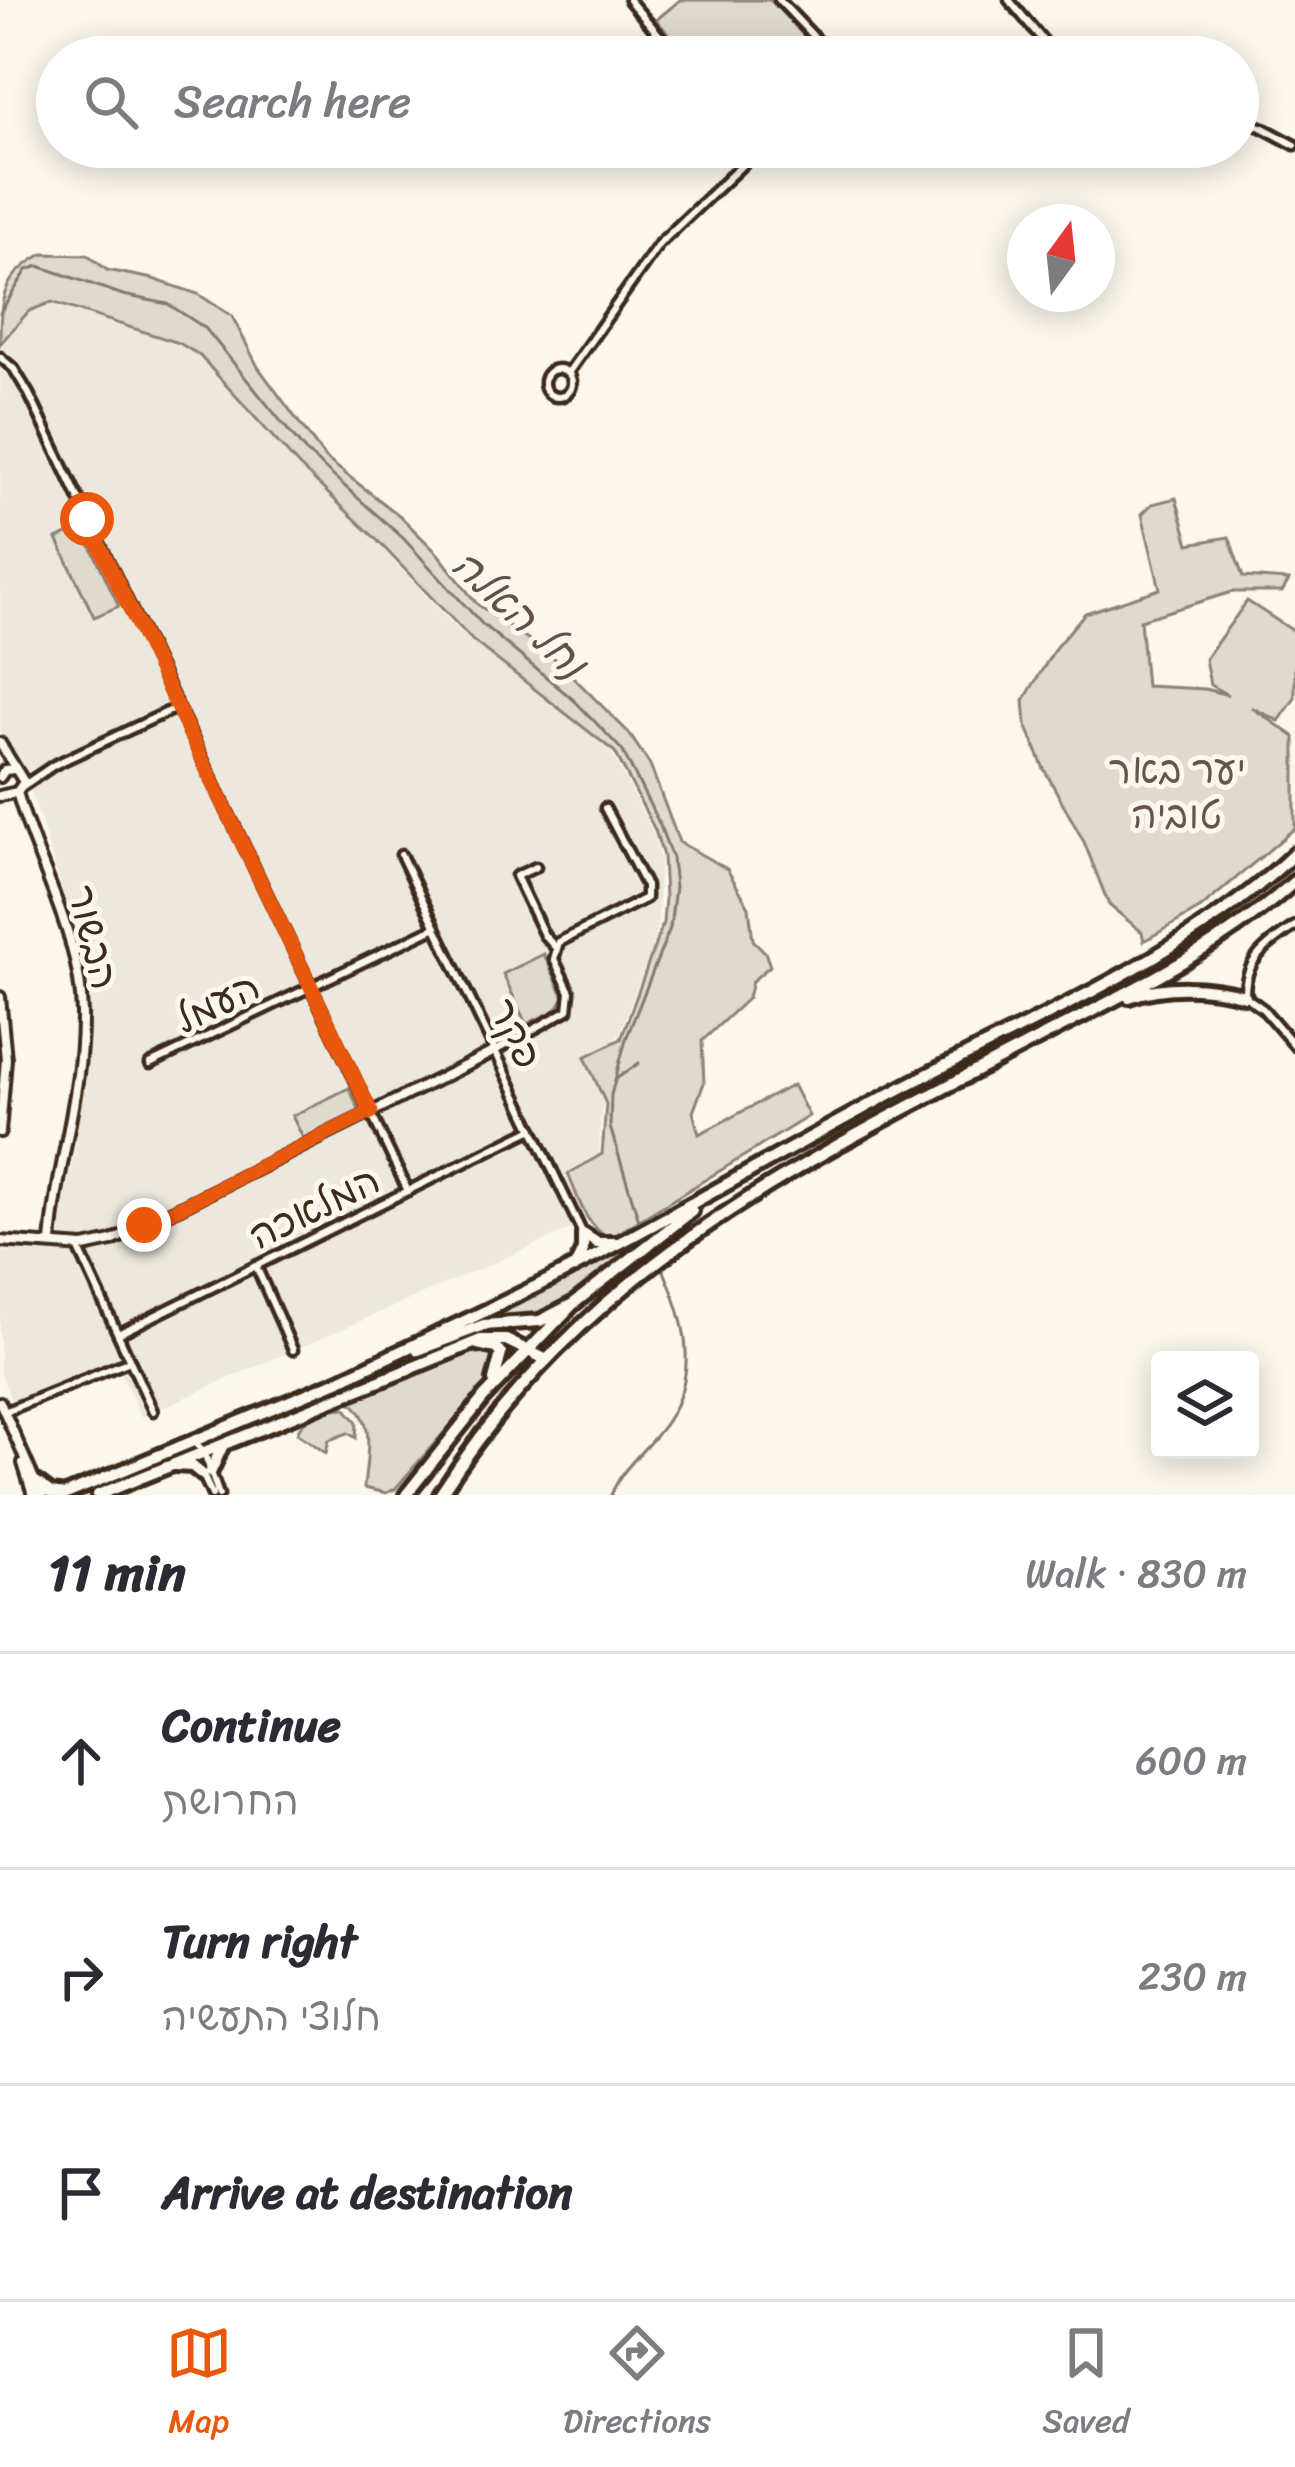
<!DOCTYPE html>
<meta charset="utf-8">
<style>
body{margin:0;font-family:Sriracha,"Playpen Sans Hebrew",sans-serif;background:#f7f7f7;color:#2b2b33}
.controls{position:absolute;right:36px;bottom:36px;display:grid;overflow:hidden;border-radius:12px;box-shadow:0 6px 30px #0003}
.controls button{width:108px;height:108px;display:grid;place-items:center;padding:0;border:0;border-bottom:3px solid #e1e1e2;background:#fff;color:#2b2b33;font:60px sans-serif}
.compass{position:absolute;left:1007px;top:204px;width:108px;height:108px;border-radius:50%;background:#fff;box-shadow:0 6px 30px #0003;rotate:15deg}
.stop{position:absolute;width:36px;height:36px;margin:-27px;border:9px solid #ea580c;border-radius:50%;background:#fff}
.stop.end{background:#ea580c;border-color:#fff;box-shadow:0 3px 12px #0008}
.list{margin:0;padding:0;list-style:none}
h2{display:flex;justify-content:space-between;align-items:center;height:156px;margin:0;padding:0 48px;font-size:51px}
h2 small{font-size:39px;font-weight:400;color:#7c7c81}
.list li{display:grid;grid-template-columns:78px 1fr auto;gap:36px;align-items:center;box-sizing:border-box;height:216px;padding:0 48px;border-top:3px solid #e1e1e2}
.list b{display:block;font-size:45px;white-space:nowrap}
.list p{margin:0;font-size:39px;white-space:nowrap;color:#7c7c81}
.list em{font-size:39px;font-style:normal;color:#7c7c81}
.icon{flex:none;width:66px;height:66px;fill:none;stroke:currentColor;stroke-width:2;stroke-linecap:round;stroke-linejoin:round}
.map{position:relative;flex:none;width:1295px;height:1495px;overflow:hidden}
.search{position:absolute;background:#fff;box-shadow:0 6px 30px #0003;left:36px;right:36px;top:36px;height:132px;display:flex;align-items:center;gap:30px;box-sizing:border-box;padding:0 42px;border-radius:66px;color:#7c7c81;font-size:45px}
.sheet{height:804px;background:#fff}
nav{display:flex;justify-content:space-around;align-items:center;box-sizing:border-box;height:168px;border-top:3px solid #e1e1e2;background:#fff;font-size:33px;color:#7c7c81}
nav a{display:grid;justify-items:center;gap:6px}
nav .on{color:#ea580c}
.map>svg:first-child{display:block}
.built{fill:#ede8dd}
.green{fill:#dfd9ce;stroke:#8d8276;stroke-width:3}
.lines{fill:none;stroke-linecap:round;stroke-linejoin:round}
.stream{stroke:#85796d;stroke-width:3}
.minor-casing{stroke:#3b2a1e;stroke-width:15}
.tertiary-casing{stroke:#3b2a1e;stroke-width:16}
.trunk-casing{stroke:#3b2a1e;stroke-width:20}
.minor{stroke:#fbf7ec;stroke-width:6}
.tertiary{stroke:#fbf7ec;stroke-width:8}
.trunk{stroke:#fbf7ec;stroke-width:10}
.route{stroke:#ea580c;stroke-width:15}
.labels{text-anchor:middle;stroke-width:10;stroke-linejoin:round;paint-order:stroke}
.park-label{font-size:39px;fill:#64564a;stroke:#fbf7ec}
.street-label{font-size:39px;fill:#3b2a1e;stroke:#fbf7ec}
.water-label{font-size:42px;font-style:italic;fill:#605246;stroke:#fbf7ec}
</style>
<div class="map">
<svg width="1295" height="1495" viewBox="0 0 1295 1495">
<rect width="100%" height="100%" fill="#fbf7ec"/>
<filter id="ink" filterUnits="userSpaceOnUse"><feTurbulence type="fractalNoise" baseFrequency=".00833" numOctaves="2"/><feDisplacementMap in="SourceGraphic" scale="24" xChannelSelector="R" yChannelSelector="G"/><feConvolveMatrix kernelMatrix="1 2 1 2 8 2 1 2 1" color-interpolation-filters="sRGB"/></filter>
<g filter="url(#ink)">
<path class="built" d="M52,304L74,306L191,350L210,364L459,631L609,748L654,835L660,860L658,921L651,950L615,1044L600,1123L599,1154L565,1173L587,1222L141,1417L116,1362L12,1402L0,1372V1252L46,1247L67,1252L61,1238V1216L76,1141L90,1011L89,975L30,788L23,765L0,732V347L30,312Z"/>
<path class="green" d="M680,0H770L825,57H689L656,20Z
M43,254L88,255L107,270L153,279L198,294L232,316L258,367L325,458L400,516L439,555L477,604L551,655L628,732L650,765L679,842L727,869L749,907L753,940L765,952L770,966L752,981L748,998L702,1041L704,1083L693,1112L699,1134L793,1085L809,1116L612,1237C586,1232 578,1196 568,1174L602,1154L606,1104L585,1057L621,1039L663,923L665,898L663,856L655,830L615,752L473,641L373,536L299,466L199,355L179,343L52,302L29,311L0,344C0,300 1,276 43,254Z
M1176,498L1189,544L1229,537L1243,577L1289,580L1282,592H1232L1140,620L1146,686L1205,689L1228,695L1210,685L1205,659L1247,601L1295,632V698L1279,721L1251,707L1295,737V828L1201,908L1144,941L1142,932L1109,905L1084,842L1044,769L1026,725L1024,700L1056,647L1085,613L1160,589L1142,514L1152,504Z
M82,527L119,606L94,617L57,539Z
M544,954L564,997L556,1010L526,1024L503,974Z
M349,1088L360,1111L303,1138L292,1116Z
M655,1228L659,1232L565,1306L540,1319L452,1333Z
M469,1352L495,1355L486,1384L395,1489L386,1493L364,1488C366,1458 378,1418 347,1400Z
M345,1408L357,1422L356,1438L348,1433L329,1440L326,1453L297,1433C302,1417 329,1408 345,1408Z"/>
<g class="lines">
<path class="stream" d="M0,313L27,270L39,266L123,295L168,304L205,328L305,451L403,538L482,624L575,701L622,750L659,823L672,858L675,887L670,928L626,1039L611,1095L610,1127L640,1224
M616,1079L639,1063
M611,1495C623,1465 650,1447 667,1421C700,1371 685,1319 663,1269"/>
<g class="minor-casing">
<path id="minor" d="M629,0L678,57
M779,0L833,57
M1009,0L1057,57
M1238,120L1261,127L1295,145
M0,357L14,369L29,394L408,1191
M544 383a14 14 0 1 1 28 0a14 14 0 1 1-28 0Z
M568,373L659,244L761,147
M23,786L54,765L178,707
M401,855L583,1234
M536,867L516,876L544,935L555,947
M1295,926C1267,945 1244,959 1245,996L1263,1009L1295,1046
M495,1051L568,1010L570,992L554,959L559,942L646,898V886L605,808
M150,1064L436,927
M78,1247L153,1411
M256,1266L293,1350
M118,1334L533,1129
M4,1412L130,1361
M194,1441L204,1452L219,1495
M202,1473L212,1495"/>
</g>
<g class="tertiary-casing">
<path id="tertiary" d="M0,743L24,782L17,792L0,796
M0,777L5,770L15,769
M17,792C37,865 81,935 82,1014C83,1092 56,1167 51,1244
M0,997L6,1059L0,1132
M0,1241L84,1247L112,1241L495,1051
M0,1402L41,1495
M23,1463L33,1495"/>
</g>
<g class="trunk-casing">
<path id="trunk" d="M1129,997C1166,984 1208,986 1245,996
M575,1267L583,1250V1234L597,1243H616
M478,1344L496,1348L501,1354L494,1380
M418,1350L484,1325L540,1321L573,1304
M340,1380C419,1342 500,1306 578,1265C688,1208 795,1144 905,1086C1035,1018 1189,955 1295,853
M175,1465L192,1466L203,1475
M211,1471L222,1447
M36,1482L51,1493L65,1495
M64,1495L345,1378
M98,1495L481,1340H506L545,1359
M406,1495L484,1397L573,1304L692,1211
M440,1495C588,1265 798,1164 1032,1042C1122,995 1219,950 1295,881"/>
</g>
<use href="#minor" class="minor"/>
<use href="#tertiary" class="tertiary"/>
<use href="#trunk" class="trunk"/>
</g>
</g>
<g class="lines" filter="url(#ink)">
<path class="route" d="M87,519L371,1112L144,1225"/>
</g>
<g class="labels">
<g class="park-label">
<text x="1177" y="783">יער באר<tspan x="1177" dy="45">טוביה</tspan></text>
</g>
<g class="street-label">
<text transform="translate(94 937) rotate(76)" y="14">הבשור</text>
<text transform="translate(217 1002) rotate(-26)" y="14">העמל</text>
<text transform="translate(516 1033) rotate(64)" y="14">פקר</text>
<text transform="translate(314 1207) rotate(-26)" y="14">המלאכה</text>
</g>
<g class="water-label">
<text transform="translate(520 613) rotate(43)" y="15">נחל האלה</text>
</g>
</g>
</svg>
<div class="controls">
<button><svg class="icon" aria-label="layers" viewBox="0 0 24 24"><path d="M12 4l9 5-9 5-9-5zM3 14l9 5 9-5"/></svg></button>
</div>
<svg class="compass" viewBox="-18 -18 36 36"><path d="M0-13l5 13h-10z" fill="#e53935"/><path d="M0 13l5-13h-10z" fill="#7c7c81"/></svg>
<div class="stop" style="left:87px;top:519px"></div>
<div class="stop end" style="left:144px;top:1225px"></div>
<div class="search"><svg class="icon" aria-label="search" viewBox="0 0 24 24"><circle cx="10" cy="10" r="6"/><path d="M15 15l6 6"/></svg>Search here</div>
</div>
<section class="sheet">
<h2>11 min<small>Walk · 830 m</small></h2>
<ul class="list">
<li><svg class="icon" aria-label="ahead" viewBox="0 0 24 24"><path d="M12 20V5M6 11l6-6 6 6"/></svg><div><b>Continue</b><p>החרושת</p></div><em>600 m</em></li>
<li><svg class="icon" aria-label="right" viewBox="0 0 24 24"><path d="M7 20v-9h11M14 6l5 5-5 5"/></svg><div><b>Turn right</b><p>חלוצי התעשיה</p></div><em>230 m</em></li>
<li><svg class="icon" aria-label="arrive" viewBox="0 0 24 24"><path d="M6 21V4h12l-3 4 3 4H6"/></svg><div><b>Arrive at destination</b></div></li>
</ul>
</section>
<nav>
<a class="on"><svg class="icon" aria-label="map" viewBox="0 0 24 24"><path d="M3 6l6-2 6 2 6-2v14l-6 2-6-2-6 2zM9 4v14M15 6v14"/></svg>Map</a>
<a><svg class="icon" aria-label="directions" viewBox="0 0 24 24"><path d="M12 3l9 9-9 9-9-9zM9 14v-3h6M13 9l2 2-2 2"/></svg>Directions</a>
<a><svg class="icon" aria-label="saved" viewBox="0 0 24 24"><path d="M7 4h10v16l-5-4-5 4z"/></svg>Saved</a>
</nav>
